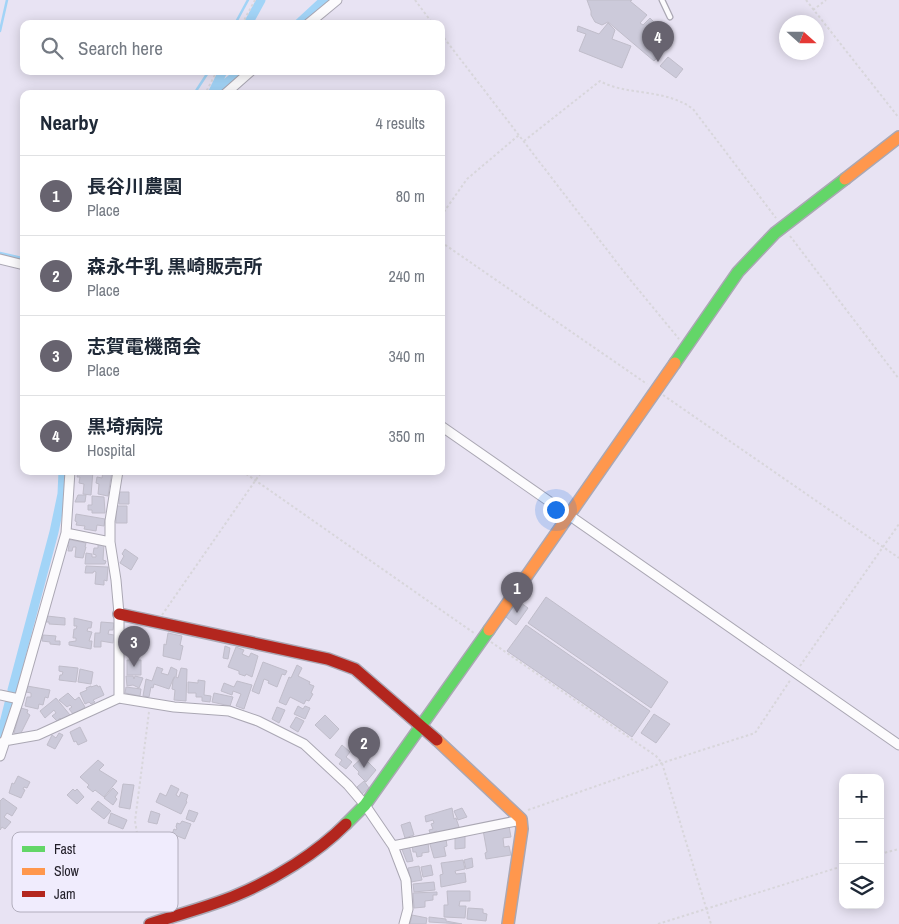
<!DOCTYPE html>
<meta charset="utf-8">
<style>
body{margin:0;font-family:"Archivo Narrow","Noto Sans JP",sans-serif;background:#f2f2f3;color:#1f2937}
.controls{position:absolute;right:15px;bottom:15px;display:grid;overflow:hidden;border-radius:10px;box-shadow:0 2px 12px #0003}
.controls button{width:45px;height:45px;display:grid;place-items:center;padding:0;border:0;border-bottom:1px solid #e0e1e3;background:#fff;color:#1f2937;font:25px sans-serif}
.compass{position:absolute;left:779px;top:15px;width:45px;height:45px;border-radius:50%;background:#fff;box-shadow:0 2px 12px #0003;rotate:111deg}
.you{position:absolute;left:555px;top:509px;width:18px;height:18px;margin:-12px;border:4px solid #fff;border-radius:50%;background:#1a73e8;box-shadow:0 0 0 8px #1a73e833}
.badge{display:grid;place-items:center;width:32px;height:32px;border-radius:50%;background:#67636f;color:#fff;font-size:16px;font-weight:700}
.pin{position:absolute;translate:-50% -41px;filter:drop-shadow(0 1px 2px #0008)}
.pin::after{content:'';position:absolute;top:26px;width:18px;height:15px;background:inherit;clip-path:polygon(0 0,100% 0,50% 100%)}
.list{margin:0;padding:0;list-style:none}
h2{display:flex;justify-content:space-between;align-items:center;height:65px;margin:0;padding:0 20px;font-size:21px}
h2 small{font-size:16px;font-weight:400;color:#747a83}
.list li{display:grid;grid-template-columns:32px 1fr auto;gap:15px;align-items:center;box-sizing:border-box;height:80px;padding:0 20px;border-top:1px solid #e0e1e3}
.list b{display:block;font-size:19px;white-space:nowrap}
.list p{margin:0;font-size:16px;white-space:nowrap;color:#747a83}
.list em{font-size:16px;font-style:normal;color:#747a83}
.icon{flex:none;width:28px;height:28px;fill:none;stroke:currentColor;stroke-width:2;stroke-linecap:round;stroke-linejoin:round}
.map{position:relative;flex:none;width:899px;height:924px;overflow:hidden}
.search{position:absolute;background:#fff;box-shadow:0 2px 12px #0003;left:20px;top:20px;width:425px;height:55px;display:flex;align-items:center;gap:12px;box-sizing:border-box;padding:0 18px;border-radius:10px;color:#747a83;font-size:19px}
.panel{position:absolute;background:#fff;box-shadow:0 2px 12px #0003;left:20px;top:90px;width:425px;height:385px;border-radius:10px}
.map>svg:first-child{display:block}
.lines{fill:none;stroke-linecap:round;stroke-linejoin:round}
.stream{stroke:#a2d4f7;stroke-width:2.5}
.canal{stroke:#a2d4f7;stroke-width:9}
.building{fill:#cccada;stroke:#c0bdca}
.lane-casing{stroke:#aaa7b3;stroke-width:7}
.street-casing{stroke:#aaa7b3;stroke-width:11}
.fast-casing{stroke:#aaa7b3;stroke-width:14}
.slow-casing{stroke:#aaa7b3;stroke-width:14}
.jam-casing{stroke:#aaa7b3;stroke-width:14}
.path{stroke:#d8d6db;stroke-width:2;stroke-dasharray:2.5 2.5;stroke-linecap:butt}
.lane{stroke:#fcfbfd;stroke-width:4.5}
.street{stroke:#fcfbfd;stroke-width:9}
.fast{stroke:#63d668;stroke-width:11}
.slow{stroke:#ff974d;stroke-width:11}
.jam{stroke:#b3261e;stroke-width:11}
.key{fill:#f0ecfd;stroke:#b2aebd;stroke-width:1}
.key-label{font-size:14px;fill:#211e28}
</style>
<div class="map">
<svg width="899" height="924" viewBox="0 0 899 924">
<rect width="100%" height="100%" fill="#e8e3f3"/>
<g class="lines">
<path class="stream" d="M235,24L248,0
M0,31L7,0
M194,94L209,71
M0,253L22,258L24,256"/>
<path class="canal" d="M248,24L261,0
M298,24L324,0
M212,94L223,71
M213,94L241,71
M12,690L54,532L62,494L63,471
M0,739L9,703"/>
</g>
<path class="building" d="M587,0H632L630,1L647,15L640,23L643,25L650,18L658,26L651,33L667,47L654,61L608,22L602,25L595,22L591,15V11Z
M608,23L615,30L612,39L631,46L622,68L579,51L586,34L577,31L578,26L599,34Z
M668,57L683,69L676,78L660,66Z
M78,471H93L91,495L83,494L84,484L79,483L80,477H77Z
M103,471H112L108,496L98,494L99,484L96,483L97,477L102,478Z
M119,492H129V504H119Z
M78,495H86L85,502H75Z
M92,496L104,497L105,513H92V510H88V505H92Z
M116,506H127V523H116Z
M76,514L105,519L104,526L97,525L96,531L84,529L85,526L76,525L77,522L75,521Z
M67,539L86,543L85,547H86L83,558L75,557L76,547H73L72,551H68L69,546L66,545Z
M98,543H104L103,560L106,561L105,564H85L86,553L92,554V557H96V555L93,554L94,548H98Z
M125,549L138,558L131,570L120,563L124,556L122,554Z
M86,566L108,567L107,581L104,580V585L95,584L96,572L94,571L93,573H85Z
M546,597L668,682L651,708L528,623Z
M517,600L528,608L516,625L506,617Z
M47,616L65,618V625L49,624V622H46Z
M74,618L92,622L91,628H88L87,631L92,632L89,641H92L91,649L69,645V642L76,641V638H73L74,629H76L77,626H74Z
M101,622L114,623L113,630H109L108,634L114,635L113,643L101,641V647H94L95,633H100Z
M526,625L650,711L632,737L507,651Z
M168,633L182,636L180,645L183,646L180,660L163,656L164,644L166,645Z
M43,635L56,636L55,641H60V645L50,644V642L42,641Z
M225,646L230,648L228,659L223,658Z
M236,647L244,650L242,654L249,657L251,653L258,656L252,677L246,674L245,676L239,674V671L228,667Z
M127,660H141V675H127Z
M263,662L287,671L285,675L282,674L277,687L268,683L269,681L264,679L259,694L252,691Z
M297,665L302,668L298,676L310,682L309,684L314,686L311,693L313,694L309,701L306,700L304,704L290,697L286,705L279,702L289,677L291,678Z
M59,666L78,668L76,682L59,680L60,675H62L63,672L59,671Z
M157,667L163,669L161,673L168,675L171,667L177,670L176,677L178,678L181,668L187,669L186,701L174,700L175,690L172,689L173,680L175,677H174L169,689L154,684L153,688L151,687L149,697L143,696L146,679L152,681Z
M80,669L93,672L91,684L78,682Z
M126,676H133L134,679L135,676L143,678L139,688L133,685L127,686Z
M198,680L205,681L204,695L211,696L210,702L202,701V697H196V693H188V682L198,683Z
M237,681L252,685L244,709L236,706L241,694L233,691L232,695L221,691L224,683L234,687Z
M97,685L98,687L100,686L104,695L93,700L95,702L91,704L89,702L85,704L80,693L87,690L86,688L91,686V687Z
M27,686L50,690L48,698L45,697L43,705L39,704L38,709L25,706L27,697H31V693L26,692Z
M126,687L141,689L140,696L125,693Z
M68,693L75,700L79,697L85,707L76,714L75,712L73,714L69,709L72,707L70,705L67,707L59,700Z
M214,693L233,697L230,706L212,702Z
M56,698L70,715L63,721L60,718L57,721L52,716L56,713L54,710L45,718L40,711Z
M298,706L303,709L305,706L310,708L305,719L294,714Z
M277,707L285,710L279,723L272,719Z
M21,708L28,710L27,713L30,715L20,735L14,733Z
M654,714L670,724L656,743L641,733Z
M325,715L339,729L330,739L315,725Z
M296,717L304,721L298,732L290,727Z
M80,727L87,741L78,745L76,741L74,742L70,732Z
M59,733L63,735L55,749L47,745L52,735L56,738Z
M342,745L350,752L346,757L352,762L346,769L339,764L342,760L335,755Z
M363,757L376,770L366,782L358,774L359,772L353,766Z
M98,760L104,765L99,770L117,781L104,797L95,790L93,792L87,787L89,785L80,777Z
M18,776L30,782L27,788L24,787L23,789L25,790L21,798L9,793L12,783L14,784Z
M364,781L369,788L362,794L357,787Z
M123,784L134,785L130,809L119,807Z
M171,785L179,789L176,795L179,797L181,792L188,795L186,801L187,802L181,814L156,802L160,793L166,796Z
M113,788L118,793L115,797L117,799L113,805L104,798Z
M73,789L75,791L77,789L84,797L77,804L67,795Z
M3,798L17,808L12,816L7,813L4,817L11,822L5,829L2,827L0,830V801Z
M98,801L111,811L104,819L91,809Z
M452,808L454,819L456,818L459,827L437,834V831L430,833L429,830L433,829L431,824L434,823L433,820L426,822L425,816Z
M462,808L467,817L458,820L454,811Z
M189,810L198,813L194,822L186,819Z
M151,811L160,814L157,824L148,822Z
M111,813L127,820L123,829L108,823Z
M182,821L191,824L185,839L172,834L174,829L176,830L177,828L176,827L177,823L180,824Z
M410,822L414,835L405,838L401,825Z
M509,826L511,837L503,838L504,847L509,846L511,855L486,859L485,853L487,852L483,830Z
M455,836H465V848L455,849Z
M446,839L447,846L444,847L446,856L434,858L429,841Z
M428,842L429,852L422,853V856L417,857L416,852H413L412,844Z
M409,845L413,861L407,862L401,847Z
M472,858L473,867L466,869L464,860Z
M463,860L465,869L455,871L456,874L465,873L466,882L441,887L440,875L443,874L441,863Z
M431,865L433,875L423,877L421,867Z
M419,866L422,880L411,882L408,868Z
M434,882L435,890L414,892L413,884Z
M447,891H470V901H460L459,906H466L465,918L444,917V905H448Z
M437,892V895H433V900L425,901V907L414,908L413,893Z
M468,908L483,909V913L487,914L486,921L467,919Z
M412,915L427,918L426,924H410Z
M429,917L446,919V921L462,924L429,922Z"/>
<g class="lines">
<g class="lane-casing">
<path id="lane" d="M662,0L670,17"/>
</g>
<g class="street-casing">
<path id="street" d="M308,24L337,0
M225,94L251,71
M0,259L24,265
M441,426L899,745
M118,471L110,521V542L116,580L119,614V698
M66,533L110,542
M0,695L19,699
M4,741L38,735L119,698L174,707L229,711L258,721L304,744L348,785L365,805L393,846L406,880L408,909L404,924
M0,756L19,699L66,533L70,471
M393,846L516,821V814"/>
</g>
<g class="fast-casing">
<path id="fast" d="M675,363L738,272L775,233L845,179
M346,824L365,805L489,630"/>
</g>
<g class="slow-casing">
<path id="slow" d="M845,179L899,137
M489,630L675,363
M437,740L521,819L522,829L508,924"/>
</g>
<g class="jam-casing">
<path id="jam" d="M119,614L328,659L355,669L437,740
M150,924C179,914 209,907 237,895C275,879 317,853 346,824"/>
</g>
<path class="path" d="M415,0L433,24
M806,0L899,118
M813,10L826,0
M242,24L255,0
M441,34L628,277L679,339
M211,94L207,90L217,71
M524,141L600,81C626,96 665,88 693,109L776,218
M441,216L467,179L519,135
M790,236L899,379
M441,242L647,384
M663,395L899,558
M242,471L474,633
M162,615L262,471
M491,642L656,756L662,763L711,924
M800,666L899,524
M149,712L135,821L138,839L160,910
M528,810L662,763L755,733L791,679
M880,854L899,849
M658,924L843,866"/>
<use href="#lane" class="lane"/>
<use href="#street" class="street"/>
<use href="#fast" class="fast"/>
<use href="#slow" class="slow"/>
<use href="#jam" class="jam"/>
</g>
<rect x="12" y="832" width="166" height="80" rx="8" class="key"/>
<rect x="22" y="846" width="23" height="6" fill="#63d668"/>
<rect x="22" y="868" width="23" height="7" fill="#ff974d"/>
<rect x="22" y="891" width="23" height="6" fill="#b3261e"/>
<g class="key-label">
<text x="54" y="854">Fast</text>
<text x="54" y="876">Slow</text>
<text x="54" y="899">Jam</text>
</g>
</svg>
<div class="controls">
<button>+</button>
<button>−</button>
<button><svg class="icon" aria-label="layers" viewBox="0 0 24 24"><path d="M12 4l9 5-9 5-9-5zM3 14l9 5 9-5"/></svg></button>
</div>
<svg class="compass" viewBox="-18 -18 36 36"><path d="M0-13l5 13h-10z" fill="#e53935"/><path d="M0 13l5-13h-10z" fill="#747a83"/></svg>
<div class="you"></div>
<div class="pin badge" style="left:517px;top:613px">1</div>
<div class="pin badge" style="left:364px;top:768px">2</div>
<div class="pin badge" style="left:134px;top:667px">3</div>
<div class="pin badge" style="left:658px;top:62px">4</div>
<div class="search"><svg class="icon" aria-label="search" viewBox="0 0 24 24"><circle cx="10" cy="10" r="6"/><path d="M15 15l6 6"/></svg>Search here</div>
<section class="panel">
<h2>Nearby<small>4 results</small></h2>
<ul class="list">
<li><span class="badge">1</span><div><b>長谷川農園</b><p>Place</p></div><em>80 m</em></li>
<li><span class="badge">2</span><div><b>森永牛乳 黒崎販売所</b><p>Place</p></div><em>240 m</em></li>
<li><span class="badge">3</span><div><b>志賀電機商会</b><p>Place</p></div><em>340 m</em></li>
<li><span class="badge">4</span><div><b>黒埼病院</b><p>Hospital</p></div><em>350 m</em></li>
</ul>
</section>
</div>
